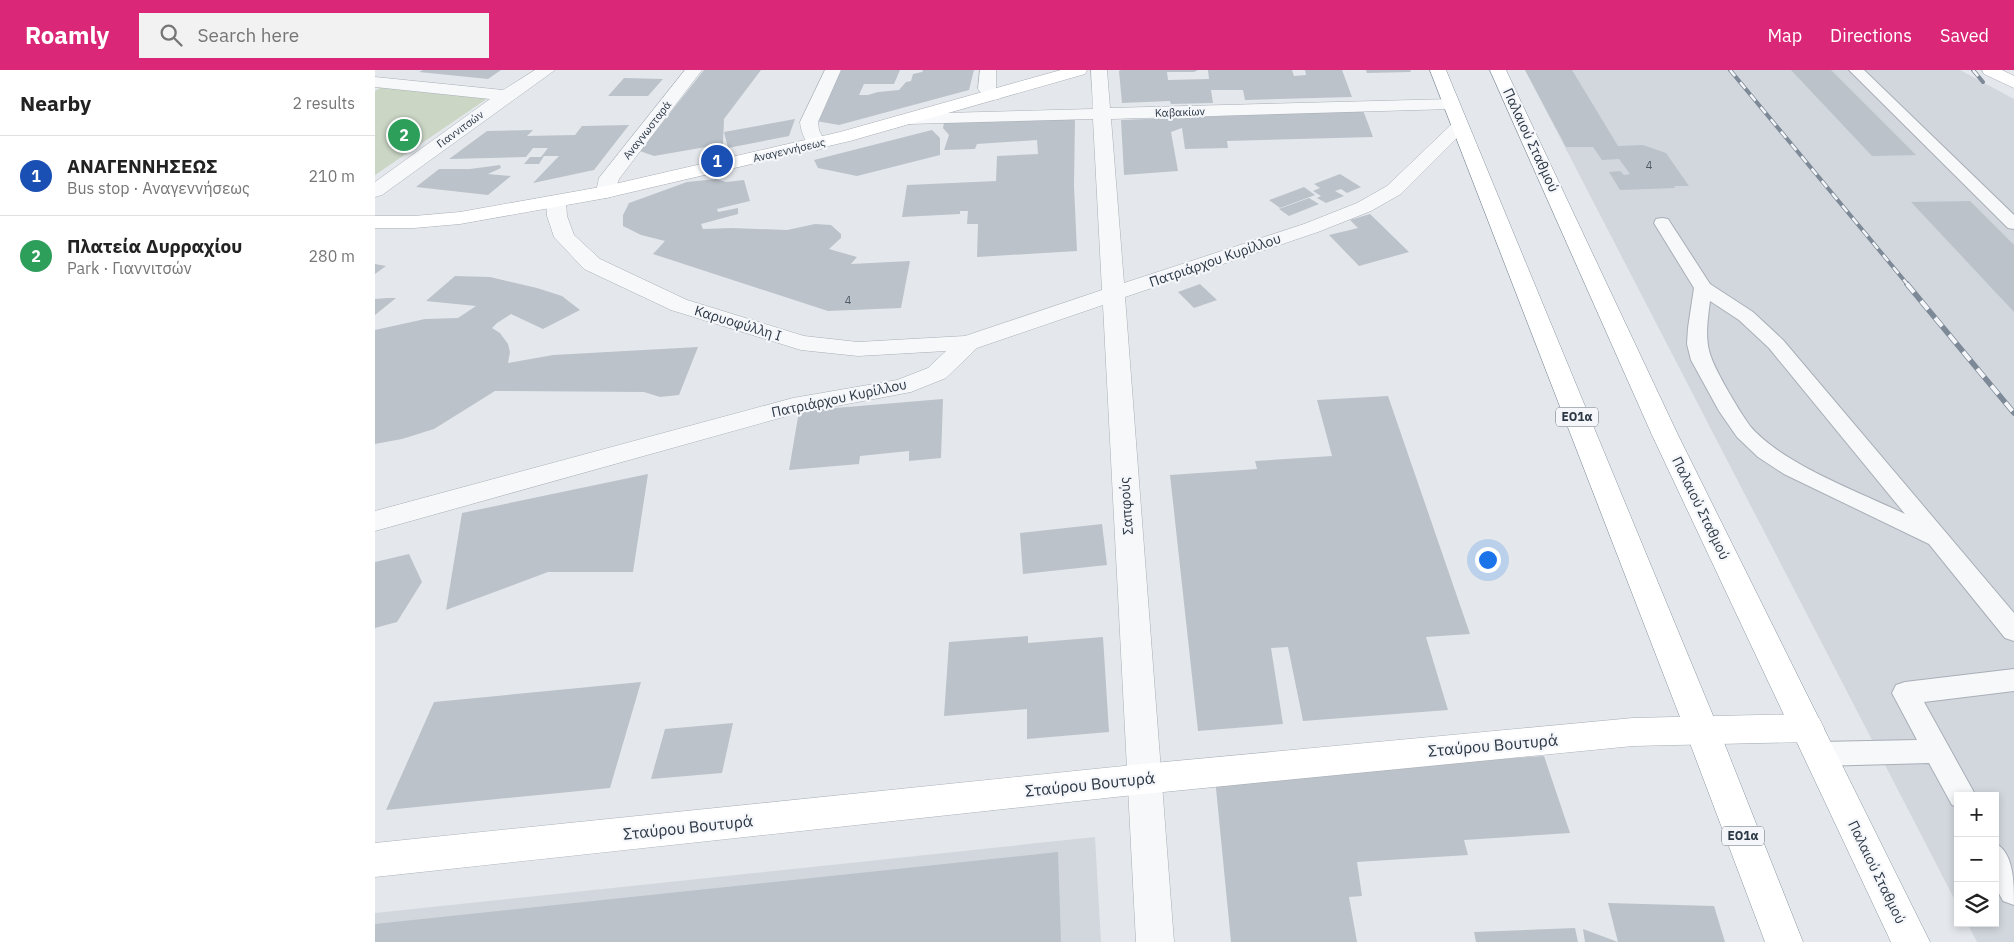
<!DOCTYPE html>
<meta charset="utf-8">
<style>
body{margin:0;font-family:"IBM Plex Sans",sans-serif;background:#f2f2f2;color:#222}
.controls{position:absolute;right:15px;bottom:15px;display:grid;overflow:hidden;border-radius:0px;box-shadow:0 2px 8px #0003}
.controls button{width:45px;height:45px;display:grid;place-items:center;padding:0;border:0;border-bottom:1px solid #e0e0e0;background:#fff;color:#222;font:25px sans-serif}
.you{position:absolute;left:1112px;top:489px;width:18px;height:18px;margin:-12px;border:4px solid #fff;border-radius:50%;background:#1a73e8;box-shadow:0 0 0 8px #1a73e833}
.badge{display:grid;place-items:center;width:32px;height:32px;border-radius:50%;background:#db2777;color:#fff;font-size:16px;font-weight:700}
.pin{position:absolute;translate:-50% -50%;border:2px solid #fff;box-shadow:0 1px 5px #0006}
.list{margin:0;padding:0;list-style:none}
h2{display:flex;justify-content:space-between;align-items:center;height:65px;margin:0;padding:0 20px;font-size:21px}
h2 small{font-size:16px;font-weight:400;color:#767676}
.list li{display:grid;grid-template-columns:32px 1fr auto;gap:15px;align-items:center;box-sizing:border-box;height:80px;padding:0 20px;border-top:1px solid #e0e0e0}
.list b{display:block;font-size:19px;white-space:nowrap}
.list p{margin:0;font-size:16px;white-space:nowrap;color:#767676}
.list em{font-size:16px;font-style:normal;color:#767676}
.icon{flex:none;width:28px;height:28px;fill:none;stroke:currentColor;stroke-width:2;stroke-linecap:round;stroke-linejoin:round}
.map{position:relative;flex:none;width:1639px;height:872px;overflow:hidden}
header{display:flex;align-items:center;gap:30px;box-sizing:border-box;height:70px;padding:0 25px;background:#db2777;color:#fff}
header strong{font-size:24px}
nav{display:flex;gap:28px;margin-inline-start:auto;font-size:18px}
.search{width:350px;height:45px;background:#f2f2f2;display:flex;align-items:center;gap:12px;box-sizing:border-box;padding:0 18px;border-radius:0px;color:#767676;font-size:19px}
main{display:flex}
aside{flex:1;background:#fff}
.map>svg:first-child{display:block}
.built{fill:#d2d7de}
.green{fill:#cbd6c5}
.building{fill:#bbc2ca}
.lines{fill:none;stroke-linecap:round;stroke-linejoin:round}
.service-casing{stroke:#a9afb7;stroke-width:2}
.minor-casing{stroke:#a9afb7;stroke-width:1}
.secondary-casing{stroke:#a9afb7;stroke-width:1}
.trunk-casing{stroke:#8b97a3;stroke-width:1}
.service{fill:#f7f8fa;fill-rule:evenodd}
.minor{fill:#f7f8fa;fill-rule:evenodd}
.secondary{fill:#fff;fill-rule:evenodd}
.trunk{fill:#fff;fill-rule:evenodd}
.rail-far1-casing{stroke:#7d8996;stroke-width:4}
.rail-casing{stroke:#7d8996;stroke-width:5.5}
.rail-far1{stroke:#f4f6f9;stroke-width:2.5;stroke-dasharray:8;stroke-linecap:butt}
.rail{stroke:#f4f6f9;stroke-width:4;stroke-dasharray:11;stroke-linecap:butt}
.labels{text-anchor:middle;stroke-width:4.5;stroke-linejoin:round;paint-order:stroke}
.far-street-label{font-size:11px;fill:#2b3745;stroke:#f4f6f9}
.number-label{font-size:11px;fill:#4f5a66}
.shield{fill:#f4f6f9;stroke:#67707b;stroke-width:1}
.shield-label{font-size:12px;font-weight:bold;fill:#2b3745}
.street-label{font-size:14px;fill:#2b3745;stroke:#f4f6f9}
.near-street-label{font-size:16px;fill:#2b3745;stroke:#f4f6f9}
</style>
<header>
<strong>Roamly</strong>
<div class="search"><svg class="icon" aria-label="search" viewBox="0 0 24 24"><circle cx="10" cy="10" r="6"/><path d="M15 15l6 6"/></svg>Search here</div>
<nav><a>Map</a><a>Directions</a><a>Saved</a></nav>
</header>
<main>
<aside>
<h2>Nearby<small>2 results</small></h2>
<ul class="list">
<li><span class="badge" style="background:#1a4fb4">1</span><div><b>ΑΝΑΓΕΝΝΗΣΕΩΣ</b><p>Bus stop · Αναγεννήσεως</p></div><em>210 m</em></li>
<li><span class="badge" style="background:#2e9e5b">2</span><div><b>Πλατεία Δυρραχίου</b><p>Park · Γιαννιτσών</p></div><em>280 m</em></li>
</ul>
</aside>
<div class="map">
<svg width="1639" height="872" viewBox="0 0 1639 872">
<rect width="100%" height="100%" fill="#e4e8ec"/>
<path class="built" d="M1150,0H1585L1639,29V872H1602L1592,853H1620V726H1583V836Z
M720,767L726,872H0V843Z"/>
<path class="green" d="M10,15L116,26L0,105V21Z"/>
<path class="building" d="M48,0H126L113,9L44,2Z
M329,0H386L349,49L348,74L279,86L265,81Z
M465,0H525L519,14H489L484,25H493L503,22L524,20L531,12L536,11L538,4L547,2L548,0H599L594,20L464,55L441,51Z
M746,0H823L819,2H792L793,10L834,9L833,0H917L919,6L931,5L930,0H967L977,27L870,30L868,20H836L838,33L796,34L795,31L747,33L744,1Z
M991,0H1035L1036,2L992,3Z
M1150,0H1197L1243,76L1268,75L1291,83L1314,116H1299L1300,118L1245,120L1234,102L1245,101L1249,105L1255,104L1244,89L1227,90L1218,77H1191Z
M1416,0H1456L1541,85L1497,86Z
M249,8L288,9L273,26H233Z
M988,40L998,67L852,71L853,78L810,79L807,58L796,62L803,101L749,105L746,50L847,46V44Z
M590,48H614L615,52L700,49L699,116L702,181L602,187L603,154H592L593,141H585V144L527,147L532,115L621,111L622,86L663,84L662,70L602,74L600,79L569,80L574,65L568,58L569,53Z
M420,49L414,66L353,78L349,62Z
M254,55L219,100L158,113L184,86H169L164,94H149L155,87H166L173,78H158L151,87L74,89L112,61L158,60L152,66L200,65L207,56Z
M557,60L565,68V85L482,106L443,98L439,90Z
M125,95L126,98L113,104L136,106L113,125L41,117L64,99H95Z
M965,104L986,117L972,123L966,119L960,121L969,126L951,133L942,128L946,126L938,121L945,118L939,114Z
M341,109L351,112L369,110L375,131L342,139L343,142L363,138V144L326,154L328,159L357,158L412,160L440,154L456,155L466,164V168L454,179L482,187L476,194L535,191L526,238L453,241L278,184L290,171L266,165L248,156V145L254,133L312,112Z
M929,117L940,125L905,138L894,130Z
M934,128L944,134L914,146L904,139Z
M1595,131L1639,175V242L1536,132Z
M995,144L1034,182L984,196L954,165L983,158L975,150Z
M0,194L11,196L0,204Z
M80,206L115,207L162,218L187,226L205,240L168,259L136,244L122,253L117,258L125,263L133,274L135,282L133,293L178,285L323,277L304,325L285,327L269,322L120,321L59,359L27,369L0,374V260L50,249L83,248L101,236L51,231Z
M825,214L842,230L819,238L803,222Z
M12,228H21L0,245V229Z
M1013,326L1095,564L1051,567L1073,640L928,651L913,577L896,578L908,654L823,661L795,405L882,399L880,391L957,386L942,330Z
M568,329L566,388L534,391V381L485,386L484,394L414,400L424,341Z
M273,404L258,502H173L71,540L87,443Z
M727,454L732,495L648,504L645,463Z
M34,484L47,512L22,552L0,558V492Z
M653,566V573L728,567L734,662L652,669V639L569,646L574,572Z
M266,612L235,718L11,740L59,632Z
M358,653L347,703L276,709L290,659Z
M1169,686L1195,763L1089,770L1093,785L982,792L987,826L974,827L982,872H856L840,708Z
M683,782L686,872H0V854Z
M1233,833L1339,836L1350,872H1243Z
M1200,858L1203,872H1101L1099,862Z
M1208,859L1243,872H1210Z"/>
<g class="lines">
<g class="service-casing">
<path id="service" d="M1474,0H1489L1639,145V159L1633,158Z
M1287,148L1293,149L1335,214L1378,242L1408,270L1639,543V571L1630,568L1554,474L1409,404L1383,387L1362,367L1344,341L1316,290L1312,274L1313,258L1319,218L1279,153L1281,149ZM1335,231L1364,250L1394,278L1530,444C1485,422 1407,394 1375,356C1367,345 1360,333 1353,321C1331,281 1329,276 1335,231Z
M1639,599V621L1549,632L1601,726H1583V737L1577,735L1554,693L1445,696L1435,692L1431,684L1435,676L1445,672L1542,670L1517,623L1521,615L1530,612Z
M1620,773C1639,783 1639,812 1639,835L1628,831L1620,816Z"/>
</g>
<g class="minor-casing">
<path id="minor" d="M160,0H180L7,125L0,127V112L115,29L0,17V7L128,20Z
M310,0H327L244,109L238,126L231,128L224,126L221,122L224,108Z
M450,0H466L443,52L444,60L451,74L449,78L442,80L435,78C430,70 426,62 425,52Z
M605,0H621V18L627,25L624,29C614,31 609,27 603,19Z
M716,0H732L735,38L1076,29L1082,30L1085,34L1082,38L1076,39L736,49L749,213L929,154L982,133L1012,116L1079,52L1085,51L1091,52L1094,56L1026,124L996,141L943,162L750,227L799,872H761L728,235L602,278L571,308L536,322L419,344L0,461V441L418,328L522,310L553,298L571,281L483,286L426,280L296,240L209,199L179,167L172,146L171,132L174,128L181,126L188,128L191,132L192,146L199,165L225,189L312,230L429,266L483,272L590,266L727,220L718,49L534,54L528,53L525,49L528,45L534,44L718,39Z"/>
</g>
<g class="secondary-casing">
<path id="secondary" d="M686,0H712L710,4L475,71L231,128L85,154L39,158H0V146H39L85,142L231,116L465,62Z
M1607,0H1627L1639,6V18L1609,4Z
M1432,644L1444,648L1449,658L1444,668L1432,672L1258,676L768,724L0,807V773L768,694L1258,648Z"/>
</g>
<g class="trunk-casing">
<path id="trunk" d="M1055,0H1071L1344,660L1428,872H1390L1310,660Z
M1115,0H1131L1303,365L1555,872H1516L1277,365Z"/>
</g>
<use href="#service" class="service"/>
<use href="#minor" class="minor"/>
<use href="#secondary" class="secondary"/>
<use href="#trunk" class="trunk"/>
<g class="rail-far1-casing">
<path id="rail-far1" d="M1355,0L1533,215
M1598,0L1608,12"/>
</g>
<g class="rail-casing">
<path id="rail" d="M1532,214L1639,343"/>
</g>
<use href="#rail-far1" class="rail-far1"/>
<use href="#rail" class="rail"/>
</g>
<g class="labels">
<g class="far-street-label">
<text transform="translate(805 42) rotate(-2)" y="4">Καβακίων</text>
<text transform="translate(85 59) rotate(-36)" y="4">Γιαννιτσών</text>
<text transform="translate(272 60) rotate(-52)" y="4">Αναγνωσταρά</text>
<text transform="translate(414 80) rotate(-13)" y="4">Αναγεννήσεως</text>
</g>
<g class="number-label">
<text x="1274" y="99">4</text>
<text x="473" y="234">4</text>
</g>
<g class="shield">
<rect x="1181" y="337.5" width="42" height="19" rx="4"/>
<rect x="1347" y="756.5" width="42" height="19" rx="4"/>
</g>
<g class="shield-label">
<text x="1202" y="351">ΕΟ1α</text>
<text x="1368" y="770">ΕΟ1α</text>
</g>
<g class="street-label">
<text transform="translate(1156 70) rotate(65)" y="5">Παλαιού Σταθμού</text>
<text transform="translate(840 190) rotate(-19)" y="5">Πατριάρχου Κυρίλλου</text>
<text transform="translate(363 253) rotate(17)" y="5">Καρυοφύλλη Ι</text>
<text transform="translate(464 328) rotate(-12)" y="5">Πατριάρχου Κυρίλλου</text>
<text transform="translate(751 436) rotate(-94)" y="5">Σαπφούς</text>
<text transform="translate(1326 438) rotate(64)" y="5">Παλαιού Σταθμού</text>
<text transform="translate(1502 802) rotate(64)" y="5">Παλαιού Σταθμού</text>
</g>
<g class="near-street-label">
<text transform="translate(1118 675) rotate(-5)" y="6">Σταύρου Βουτυρά</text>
<text transform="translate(715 714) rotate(-6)" y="6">Σταύρου Βουτυρά</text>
<text transform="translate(313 757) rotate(-6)" y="6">Σταύρου Βουτυρά</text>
</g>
</g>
</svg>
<div class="controls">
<button>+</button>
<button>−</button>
<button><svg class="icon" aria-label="layers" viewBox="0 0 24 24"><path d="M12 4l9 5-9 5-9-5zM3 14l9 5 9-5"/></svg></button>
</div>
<div class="you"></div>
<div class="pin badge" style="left:342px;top:91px;background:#1a4fb4">1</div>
<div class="pin badge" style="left:29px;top:65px;background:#2e9e5b">2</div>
</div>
</main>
